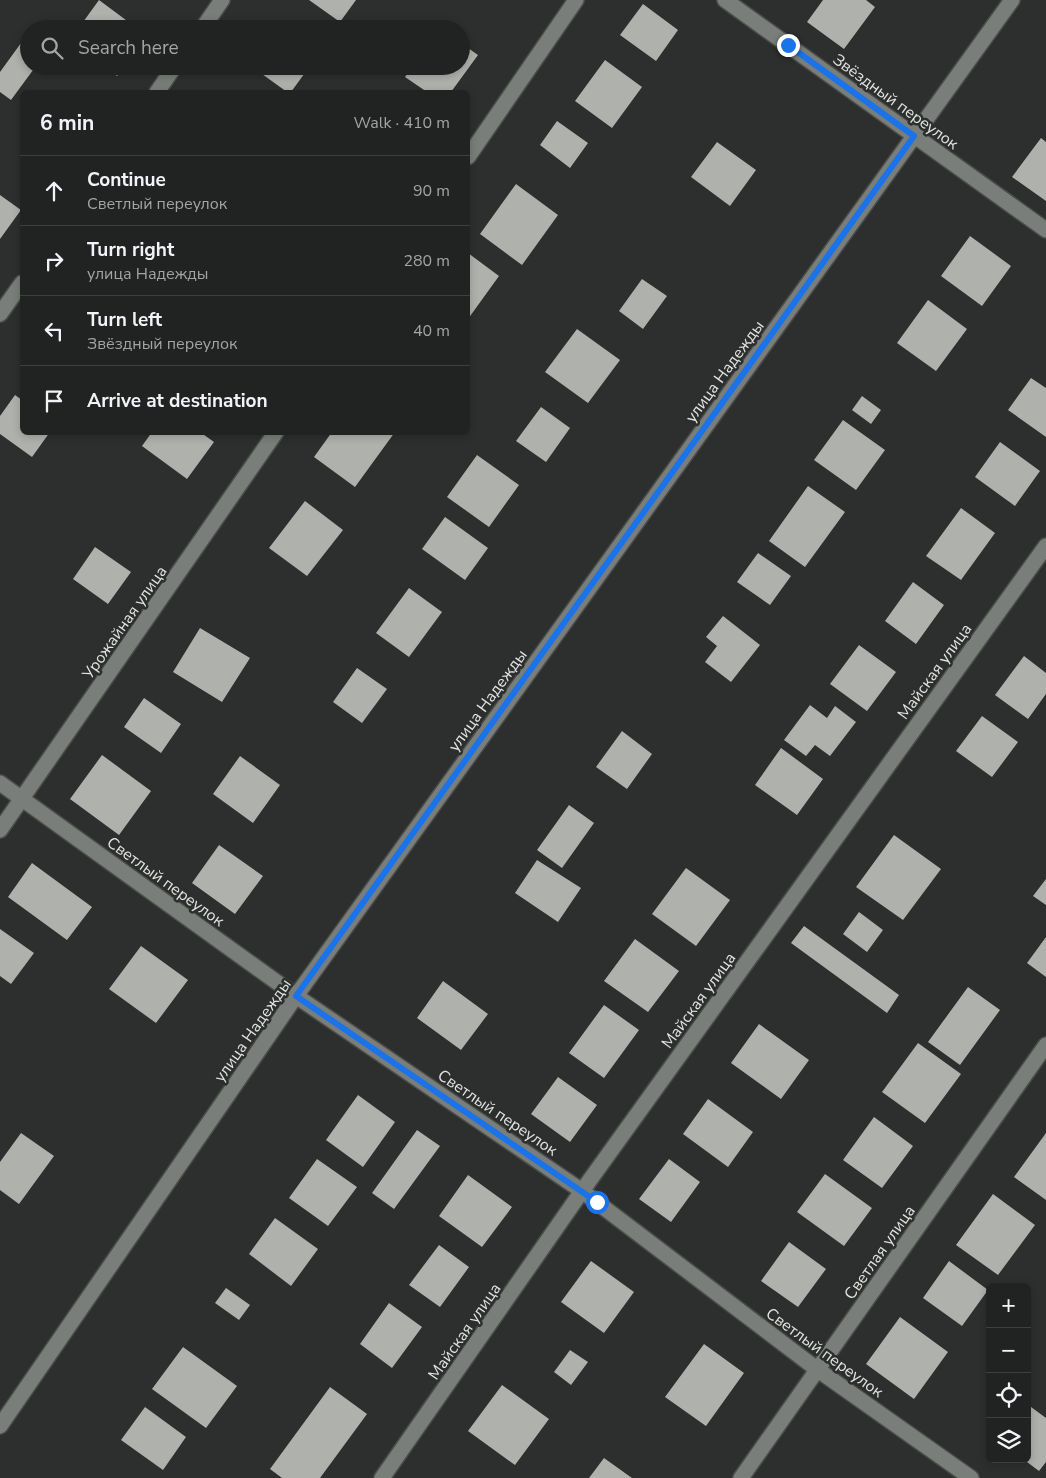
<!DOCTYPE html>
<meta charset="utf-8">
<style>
body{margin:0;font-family:"Nunito Sans",sans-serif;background:#2d2f2f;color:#f1f3f6}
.controls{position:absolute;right:15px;bottom:15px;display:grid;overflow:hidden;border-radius:8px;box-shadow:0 2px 8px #0003}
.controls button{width:45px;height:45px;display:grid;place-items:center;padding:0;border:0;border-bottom:1px solid #3e4040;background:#212322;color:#f1f3f6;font:25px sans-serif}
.stop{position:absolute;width:15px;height:15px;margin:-11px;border:4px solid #1a73e8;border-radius:50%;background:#fff}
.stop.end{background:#1a73e8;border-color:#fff;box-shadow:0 1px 5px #0008}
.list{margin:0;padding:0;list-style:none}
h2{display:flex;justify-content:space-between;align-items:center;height:65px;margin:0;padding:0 20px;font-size:21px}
h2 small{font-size:16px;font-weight:400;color:#a2a4a5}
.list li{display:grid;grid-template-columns:32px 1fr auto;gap:15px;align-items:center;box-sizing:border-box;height:70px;padding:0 20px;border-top:1px solid #3e4040}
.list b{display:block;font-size:19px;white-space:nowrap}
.list p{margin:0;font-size:16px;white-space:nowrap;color:#a2a4a5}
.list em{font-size:16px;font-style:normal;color:#a2a4a5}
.icon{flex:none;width:28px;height:28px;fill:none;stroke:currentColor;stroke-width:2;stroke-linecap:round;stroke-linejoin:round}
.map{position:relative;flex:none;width:1046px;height:1478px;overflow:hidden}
.search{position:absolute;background:#212322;box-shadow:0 2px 8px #0003;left:20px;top:20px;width:450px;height:55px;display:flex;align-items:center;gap:12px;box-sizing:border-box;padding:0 18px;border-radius:28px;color:#a2a4a5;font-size:19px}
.panel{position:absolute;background:#212322;box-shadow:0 2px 8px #0003;left:20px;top:90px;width:450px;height:345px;border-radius:8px}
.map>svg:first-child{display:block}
.building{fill:#afb1ad}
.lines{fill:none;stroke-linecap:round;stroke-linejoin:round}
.minor-casing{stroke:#4a4c4a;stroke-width:18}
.minor{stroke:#797e7b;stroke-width:15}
.route{stroke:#1a73e8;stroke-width:6}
.labels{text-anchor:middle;stroke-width:5;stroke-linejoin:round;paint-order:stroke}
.street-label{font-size:16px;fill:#e2e4e2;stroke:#2c2f2d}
</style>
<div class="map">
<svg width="1046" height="1478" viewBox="0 0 1046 1478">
<rect width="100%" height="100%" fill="#2c2f2d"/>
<path class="building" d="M99,0L138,29H78Z
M309,0H356L340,22Z
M823,0H866L875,7L844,49L807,22Z
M643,4L678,30L656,61L620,35Z
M29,32V66H36L11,100L0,92V72Z
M461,43L478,55L451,92H427L405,77L413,66H461Z
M605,60L642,87L612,128L575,101Z
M104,66H124L117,76Z
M251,66H310L291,92H287Z
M557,121L588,143L570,168L540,145Z
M1041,138L1046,142V201L1012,177Z
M717,142L756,170L730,206L691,177Z
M516,184L558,215L522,265L480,234Z
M0,195L21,210L0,239Z
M970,236L1011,266L982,306L941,276Z
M468,253L499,276L468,319Z
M642,279L667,296L643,329L619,311Z
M928,300L967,329L936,371L897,343Z
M577,329L620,360L588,403L545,372Z
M1031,378L1046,388V437L1008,410Z
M15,395L22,400V432H50L32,457L0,434V416Z
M862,396L881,410L871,424L852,410Z
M541,407L570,428L546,462L516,441Z
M843,420L885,450L856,490L814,460Z
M152,432H200L214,442L187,479L142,446Z
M332,432H395L355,487L314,457Z
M1000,442L1040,471L1015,506L975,477Z
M477,455L519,485L489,527L447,497Z
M808,486L845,512L805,567L769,541Z
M305,501L343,530L307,576L269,548Z
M961,508L995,533L961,580L926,556Z
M445,517L488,548L465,580L422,549Z
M95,547L131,572L108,604L73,579Z
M758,553L791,576L770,605L737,582Z
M913,582L944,605L916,644L885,621Z
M409,588L442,612L409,657L376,633Z
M723,616L760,645L731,682L705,662L717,646L706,637Z
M200,628L250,658L222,702L173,672Z
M859,645L896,672L867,711L830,684Z
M1024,656L1046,673V694L1028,719L995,695Z
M357,668L387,689L362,723L333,702Z
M144,698L181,724L161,753L124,727Z
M810,705L827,718L835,706L856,722L830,756L815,745L806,756L784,740Z
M982,716L1018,742L992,777L956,751Z
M622,731L652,754L627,789L596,767Z
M781,748L823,779L797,815L755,785Z
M102,755L151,791L119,835L70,799Z
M240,756L280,785L253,823L213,794Z
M569,805L594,823L562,868L537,850Z
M894,835L941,869L903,920L856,887Z
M219,845L263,876L235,914L192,883Z
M537,860L581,888L558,922L515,893Z
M32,863L92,907L67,940L8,897Z
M686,868L730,900L696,946L652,914Z
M1046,879V905L1033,896Z
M859,912L883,930L867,952L843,934Z
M804,926L899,995L887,1013L791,943Z
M0,929L34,953L11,984L0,976Z
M1046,937V977L1027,963Z
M635,939L679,971L648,1012L604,981Z
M141,946L188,980L156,1023L109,989Z
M443,981L488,1014L461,1050L417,1018Z
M968,987L1000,1010L960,1065L928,1042Z
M604,1005L639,1030L604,1078L569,1053Z
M759,1024L809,1060L781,1099L731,1063Z
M918,1043L961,1074L925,1123L882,1092Z
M558,1077L597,1105L570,1142L531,1114Z
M358,1095L395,1122L363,1167L326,1140Z
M708,1099L753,1132L728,1167L683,1134Z
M874,1117L913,1146L882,1188L843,1160Z
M417,1130L440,1146L394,1209L372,1193Z
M21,1133L54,1156L19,1204L0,1190V1162Z
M1046,1133V1200L1014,1177Z
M317,1159L357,1187L328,1226L289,1198Z
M669,1159L700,1182L671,1222L639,1199Z
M825,1174L872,1208L844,1246L797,1212Z
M468,1175L512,1207L482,1247L439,1216Z
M993,1194L1035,1225L998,1275L956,1245Z
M275,1218L318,1249L291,1286L249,1254Z
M789,1242L826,1269L798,1307L761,1281Z
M439,1245L469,1267L440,1307L409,1285Z
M591,1261L634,1292L604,1333L561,1302Z
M949,1261L988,1290L962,1326L923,1298Z
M226,1288L250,1305L239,1320L215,1303Z
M389,1303L422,1327L392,1368L360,1344Z
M900,1317L948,1352L914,1399L866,1364Z
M704,1344L744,1373L706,1426L665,1397Z
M183,1347L237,1386L206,1428L152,1389Z
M570,1350L588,1362L571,1385L554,1372Z
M502,1385L549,1419L515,1465L468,1431Z
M330,1387L367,1414L320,1478H282L270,1469Z
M1027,1404L1046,1418V1462L1039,1471L1023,1459H1027Z
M145,1407L186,1437L163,1470L121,1440Z
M604,1458L632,1478H589Z"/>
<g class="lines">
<g class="minor-casing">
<path id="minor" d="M725,0L1046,230
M202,29L222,0
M157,92L175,66
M468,157L576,0
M0,314L22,283
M0,783L296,996L582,1191L818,1370L971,1478
M0,830L276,432
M0,1426L296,996L1012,0
M382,1478L582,1191L1046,546
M741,1478L1046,1045"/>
</g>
<use href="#minor" class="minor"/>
</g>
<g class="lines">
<path class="route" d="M597,1202L296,996L914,136L788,45"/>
</g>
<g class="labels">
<g class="street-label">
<text transform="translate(896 101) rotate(36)" y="6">Звёздный переулок</text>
<text transform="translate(724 371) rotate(-54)" y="6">улица Надежды</text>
<text transform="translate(124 622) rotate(-55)" y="6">Урожайная улица</text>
<text transform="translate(934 671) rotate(-54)" y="6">Майская улица</text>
<text transform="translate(487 700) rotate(-54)" y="6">улица Надежды</text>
<text transform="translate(166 881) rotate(36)" y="6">Светлый переулок</text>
<text transform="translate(698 1000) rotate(-54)" y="6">Майская улица</text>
<text transform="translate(252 1030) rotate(-55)" y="6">улица Надежды</text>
<text transform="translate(498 1112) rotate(34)" y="6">Светлый переулок</text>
<text transform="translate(879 1252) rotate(-55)" y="6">Светлая улица</text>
<text transform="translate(464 1331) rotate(-55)" y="6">Майская улица</text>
<text transform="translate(825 1352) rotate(36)" y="6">Светлый переулок</text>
</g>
</g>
</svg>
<div class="controls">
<button>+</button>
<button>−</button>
<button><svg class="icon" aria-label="locate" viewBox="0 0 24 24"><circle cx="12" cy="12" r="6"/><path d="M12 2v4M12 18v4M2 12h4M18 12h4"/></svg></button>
<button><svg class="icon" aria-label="layers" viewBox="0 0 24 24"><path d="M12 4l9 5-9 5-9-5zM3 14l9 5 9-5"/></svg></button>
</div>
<div class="stop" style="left:597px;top:1202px"></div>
<div class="stop end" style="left:788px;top:45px"></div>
<div class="search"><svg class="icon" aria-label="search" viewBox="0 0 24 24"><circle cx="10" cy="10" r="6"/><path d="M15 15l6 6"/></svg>Search here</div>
<section class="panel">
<h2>6 min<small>Walk · 410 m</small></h2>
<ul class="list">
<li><svg class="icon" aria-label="ahead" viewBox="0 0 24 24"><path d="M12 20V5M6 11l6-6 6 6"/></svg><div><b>Continue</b><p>Светлый переулок</p></div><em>90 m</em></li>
<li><svg class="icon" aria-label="right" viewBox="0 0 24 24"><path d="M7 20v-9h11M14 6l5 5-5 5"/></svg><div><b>Turn right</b><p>улица Надежды</p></div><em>280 m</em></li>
<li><svg class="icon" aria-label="left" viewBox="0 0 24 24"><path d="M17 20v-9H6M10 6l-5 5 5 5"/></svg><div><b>Turn left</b><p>Звёздный переулок</p></div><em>40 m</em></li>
<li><svg class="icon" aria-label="arrive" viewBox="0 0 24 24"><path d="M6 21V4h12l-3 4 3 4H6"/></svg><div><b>Arrive at destination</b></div></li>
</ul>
</section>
</div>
